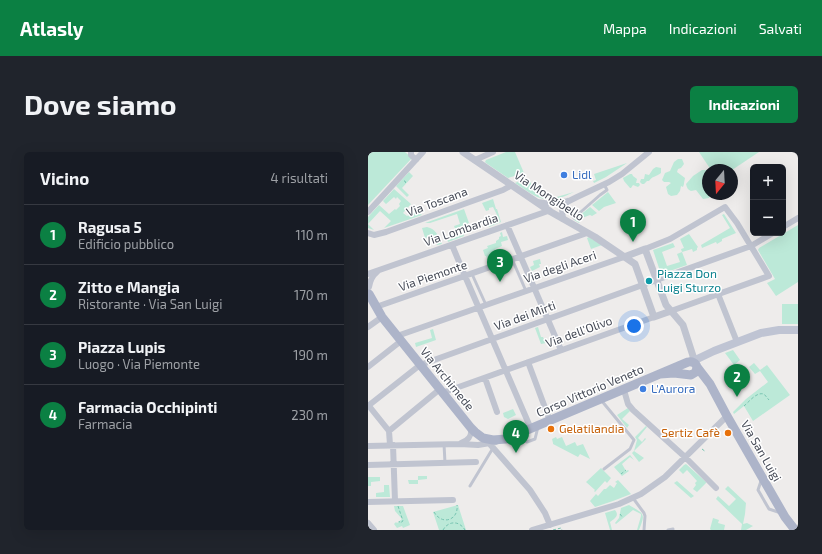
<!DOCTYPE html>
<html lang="it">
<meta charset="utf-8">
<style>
body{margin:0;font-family:"Exo 2",sans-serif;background:#20242c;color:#f1f3f6}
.controls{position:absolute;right:12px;top:12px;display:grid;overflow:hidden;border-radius:6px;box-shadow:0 4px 16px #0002}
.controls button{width:36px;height:36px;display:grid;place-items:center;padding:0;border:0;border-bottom:1px solid #363941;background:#171b24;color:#f1f3f6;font:20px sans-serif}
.compass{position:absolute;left:334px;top:12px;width:36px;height:36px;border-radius:50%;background:#171b24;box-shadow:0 4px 16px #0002;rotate:198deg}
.you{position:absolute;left:266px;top:174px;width:14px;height:14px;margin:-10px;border:3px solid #fff;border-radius:50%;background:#1a73e8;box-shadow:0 0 0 6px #1a73e833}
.badge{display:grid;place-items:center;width:26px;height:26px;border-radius:50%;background:#0b8043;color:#fff;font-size:13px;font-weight:700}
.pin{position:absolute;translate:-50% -33px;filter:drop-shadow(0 1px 2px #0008)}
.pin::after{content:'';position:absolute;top:21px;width:14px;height:12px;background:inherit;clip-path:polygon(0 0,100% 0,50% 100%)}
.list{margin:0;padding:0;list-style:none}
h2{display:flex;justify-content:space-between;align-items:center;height:52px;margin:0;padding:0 16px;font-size:17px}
h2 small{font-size:13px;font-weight:400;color:#9ea1a6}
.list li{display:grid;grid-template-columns:26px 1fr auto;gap:12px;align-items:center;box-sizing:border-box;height:60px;padding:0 16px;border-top:1px solid #363941}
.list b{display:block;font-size:15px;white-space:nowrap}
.list p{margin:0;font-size:13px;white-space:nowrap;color:#9ea1a6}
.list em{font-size:13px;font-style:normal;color:#9ea1a6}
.map{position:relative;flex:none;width:430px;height:378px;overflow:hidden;border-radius:6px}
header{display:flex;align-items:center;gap:24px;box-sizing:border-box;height:56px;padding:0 20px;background:#0b8043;color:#fff}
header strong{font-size:19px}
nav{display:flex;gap:22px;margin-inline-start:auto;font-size:14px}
.intro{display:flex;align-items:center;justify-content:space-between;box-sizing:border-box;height:96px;padding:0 24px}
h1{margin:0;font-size:28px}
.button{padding:10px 18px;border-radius:6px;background:#0b8043;color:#fff;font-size:14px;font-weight:700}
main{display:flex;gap:24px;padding:0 24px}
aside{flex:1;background:#171b24;border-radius:6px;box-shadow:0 4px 16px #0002}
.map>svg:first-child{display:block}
.green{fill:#bce9d8}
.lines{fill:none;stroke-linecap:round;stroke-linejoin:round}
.path{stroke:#77c4b1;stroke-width:1;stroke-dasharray:3 2;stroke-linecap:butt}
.service{stroke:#c0c4d0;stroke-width:3}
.minor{stroke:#c0c4d0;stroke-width:6}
.tertiary{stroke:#c0c4d0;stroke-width:7}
.secondary{stroke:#bfc4d3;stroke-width:8}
.primary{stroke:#adb4c9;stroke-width:9}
.shop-dot{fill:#3f7fe0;stroke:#fff;stroke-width:1.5}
.culture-dot{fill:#0f9aa8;stroke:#fff;stroke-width:1.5}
.food-dot{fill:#e8710a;stroke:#fff;stroke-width:1.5}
.labels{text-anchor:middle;stroke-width:3;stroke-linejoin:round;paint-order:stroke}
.shop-label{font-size:12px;fill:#366cbe;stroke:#fff;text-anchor:start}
.street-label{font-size:12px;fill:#464b57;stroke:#fff}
.culture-label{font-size:12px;fill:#0d838f;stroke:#fff;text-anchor:start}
.food-label{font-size:12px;fill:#c56008;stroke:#fff;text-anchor:start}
</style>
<header>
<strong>Atlasly</strong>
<nav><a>Mappa</a><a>Indicazioni</a><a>Salvati</a></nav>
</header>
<div class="intro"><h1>Dove siamo</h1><a class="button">Indicazioni</a></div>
<main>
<aside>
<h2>Vicino<small>4 risultati</small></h2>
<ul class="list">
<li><span class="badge">1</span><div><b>Ragusa 5</b><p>Edificio pubblico</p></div><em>110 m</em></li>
<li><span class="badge">2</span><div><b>Zitto e Mangia</b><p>Ristorante · Via San Luigi</p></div><em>170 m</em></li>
<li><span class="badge">3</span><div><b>Piazza Lupis</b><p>Luogo · Via Piemonte</p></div><em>190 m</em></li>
<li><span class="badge">4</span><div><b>Farmacia Occhipinti</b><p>Farmacia</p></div><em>230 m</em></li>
</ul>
</aside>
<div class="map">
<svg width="430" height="378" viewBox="0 0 430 378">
<rect width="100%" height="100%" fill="#eeeceb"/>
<path class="green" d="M0,0H37L44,6L0,53Z
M138,0H147L156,21L140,26L118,11L117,10L118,8Z
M331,0H391L364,18H343Z
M310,7H314L316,12L313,16L310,17L309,20L317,26L316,31V32L315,35L313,34L312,39L309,43L303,44L300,42L298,35L303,31L301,30H296L294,28L297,21L302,19L306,10Z
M259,11L238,25L226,31L225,29L228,28L226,22Z
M288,15L293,16V21C288,25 284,24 281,29H279L276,32H274L272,30L273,27H276L277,22L281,23L285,17Z
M334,18H340V42H343L341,46L335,47L328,38L323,39C320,38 319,36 318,32L325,24Z
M41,20L45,24L34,36L41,43L39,45L28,34Z
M262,22H264L265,24L269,27L268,31H271L272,33L270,35L265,33L263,36H262L256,29L255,26Z
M156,27L162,29L167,41C174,45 176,46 184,43L185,46L206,40C177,54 171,47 147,31Z
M26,37L43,52L35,61L39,64L46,61L49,58L54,63L16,76L23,69L12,59L0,72L6,78L0,76V65L11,53L21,62L27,57L28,58L32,54L31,52L33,49L29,45L28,47L26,45L18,52L15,49Z
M240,40L248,51L236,55L231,59L224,53Z
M125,47L128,57H129L133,70L121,75L118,67L129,63L125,55L121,56V58L118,59L114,51Z
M222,55L229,61L224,64L222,63L214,66L211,71L206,68Z
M96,57L101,71L94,74L95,76L94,77L96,84L80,90L78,85L89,82L86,74L92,72L89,62L62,71H57Z
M356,62L368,81L354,87V89L349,92L348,90L334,96L333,93L362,76L354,63Z
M430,73V130L408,144L399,131L407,127L390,98L391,96Z
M59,75C68,77 70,83 74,92L69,93L65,83L57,86L54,76Z
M134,80L135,85L139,84L140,88L133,90L134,94L127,97L128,102L123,105L122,104L119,106L118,104H117L115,98L120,96L119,94L128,91V89L131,87V85L133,84L132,81Z
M321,82L330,95L329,96V98L325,100L324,97L314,100L319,113L293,122L285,98L305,91L307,95L294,100L299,114L312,110L309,102L314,100L313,97L316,96L312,87Z
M221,85L234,93L223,97L219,86Z
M172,107L173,112H171L172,115L164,119L162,115L166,113L165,109Z
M414,152H430V172H414Z
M170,175L173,185H175L178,191L173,192L167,176Z
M65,177L68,188L48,195L47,191L64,186L62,178Z
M365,198L372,208L366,213L357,201Z
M386,211L392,218L399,213L422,243L385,269L376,254L366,262L365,260L378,247L400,230L392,219L387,222L381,215Z
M260,256L262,259L254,267L261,273L259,276L249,263Z
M145,257L148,263L140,267L136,265L135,261Z
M278,274L279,275L270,286L274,290L277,286L278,287L266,299L276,306L271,310L264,301L266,299L269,288L267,285Z
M188,285L189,287L194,285L198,294L207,290L209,294L215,292L222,307L212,302L210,305L185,292V291L184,287Z
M262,303L266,308L262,305L254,312L258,319L260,318L261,319L254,324L246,315Z
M318,312L338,330V331L329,340L325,337L328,333L327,331L329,329L319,318L315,322L311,318L316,313Z
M233,316L243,326L239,331L237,329L227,340L226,339L227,338L218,330Z
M50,324H59V327L50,328V332H41L40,328H50Z
M0,325H12V329L3,330V334H0Z
M250,328L263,342L245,349L227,355L222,349L228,342L230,344L236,337H238L242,333L246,336L249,331L247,330Z
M309,329L326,344L323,346L306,331Z
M16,333H21L22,345H8V341L16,340Z
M360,334L378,351L377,362L375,372L379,371L385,374L378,378H373L374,372L348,347L350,344L361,354L368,347L357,337Z
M90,353L98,378H71L65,360Z
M261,353C276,362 278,361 271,378H269L273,364V362L265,358L248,372L247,371L251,366L253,356Z
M26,354H35L42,373L35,376L34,374L29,376L26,372L28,370L29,371L34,367L27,359Z
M247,358C252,364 246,367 242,370L244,378H242L237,361Z
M345,366L351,368L350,371L357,373L356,378H343L342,377Z"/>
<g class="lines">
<path class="path" d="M36,29H37L38,32
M376,254C382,249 388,240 396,242L401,248
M334,297L338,300
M253,322L258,318
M30,354L35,369L32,371L31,369
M66,360C74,374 91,368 89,353
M252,362L255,366
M75,378C80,369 91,368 97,378
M185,378L193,376L194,378"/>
<path class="service" d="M206,66L232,43L239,38L236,32
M144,107L158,139
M104,122L118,153
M233,248L266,288L262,297L236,317
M151,284L159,290L167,287L170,275
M76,292L77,311
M393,329L390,338L401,357L413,361
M102,334L125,296
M265,346L276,361L277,364L276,378
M300,378L305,377"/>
<path class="minor" d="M43,0V3L48,8
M107,8L125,0
M169,50L176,51H190L201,49L209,45L241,30L254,22L281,0
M0,60L55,0
M195,67L194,57L200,49
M139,73L193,198
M415,75L430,66
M0,81L6,83L18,80L135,38L144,33
M84,93L97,124L163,277
M277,97L302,87L357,55L369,71L401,124L303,159
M0,122L180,59
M1,135C2,129 4,124 9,120
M350,142L369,190
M8,155L219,81
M0,175L14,165
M29,184L256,105
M160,210L182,269
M0,215L33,189
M117,226L129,260
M256,238L260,252L265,258L317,305L348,336
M74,241L286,165
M0,254L52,213L383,94L405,81
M1,254L21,279
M120,290L162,338L177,361L182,373
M93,291C101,288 104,284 103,276
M22,293L21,279L72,237
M25,293L27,349
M0,294L92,292L110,293L128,290
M0,313L108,310
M0,350L85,348
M0,371L6,378
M164,378L251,352L273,342L297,325L359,264"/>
<path class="tertiary" d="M95,0L183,60L227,85L267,112L286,165L303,159
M256,105L277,97L298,153L315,173L325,204V209"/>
<path class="secondary" d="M323,210L346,199L393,181L411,178H430"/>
<path class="primary" d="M1,142L14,165L103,276L107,280L115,286L125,288L138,287L320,210C324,209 328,211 329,215L328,220L323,223L306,221L292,222
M329,215L342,232L359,264L417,365L427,378"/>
</g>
<g class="shop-dot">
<circle cx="196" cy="23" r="4"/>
<circle cx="275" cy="237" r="4"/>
</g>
<circle class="culture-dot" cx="281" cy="129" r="4"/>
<g class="food-dot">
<circle cx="183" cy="277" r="4"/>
<circle cx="360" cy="281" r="4"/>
</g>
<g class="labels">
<g class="shop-label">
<text x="204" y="27">Lidl</text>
<text x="283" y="241">L'Aurora</text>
</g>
<g class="street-label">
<text transform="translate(181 44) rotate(33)" y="4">Via Mongibello</text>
<text transform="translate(69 50) rotate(-20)" y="4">Via Toscana</text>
<text transform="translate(93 78) rotate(-19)" y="4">Via Lombardia</text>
<text transform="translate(192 115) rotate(-19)" y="4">Via degli Aceri</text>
<text transform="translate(65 124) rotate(-19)" y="4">Via Piemonte</text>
<text transform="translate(157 164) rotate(-20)" y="4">Via dei Mirti</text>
<text transform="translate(211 180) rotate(-20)" y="4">Via dell'Olivo</text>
<text transform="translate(79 227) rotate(51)" y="4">Via Archimede</text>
<text transform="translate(222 239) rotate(-23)" y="4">Corso Vittorio Veneto</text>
<text transform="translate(393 299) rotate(60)" y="4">Via San Luigi</text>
</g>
<g class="culture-label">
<text x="289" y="126">Piazza Don<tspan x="289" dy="14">Luigi Sturzo</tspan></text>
</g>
<g class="food-label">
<text x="191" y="281">Gelatilandia</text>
<text x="352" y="285" text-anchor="end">Sertiz Cafè</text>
</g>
</g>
</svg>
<div class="controls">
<button>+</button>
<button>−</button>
</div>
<svg class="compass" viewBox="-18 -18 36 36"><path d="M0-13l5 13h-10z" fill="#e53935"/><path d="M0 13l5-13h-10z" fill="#9ea1a6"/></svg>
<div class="you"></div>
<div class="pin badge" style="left:265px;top:90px">1</div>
<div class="pin badge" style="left:369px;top:245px">2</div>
<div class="pin badge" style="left:132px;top:130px">3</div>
<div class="pin badge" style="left:148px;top:301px">4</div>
</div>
</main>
